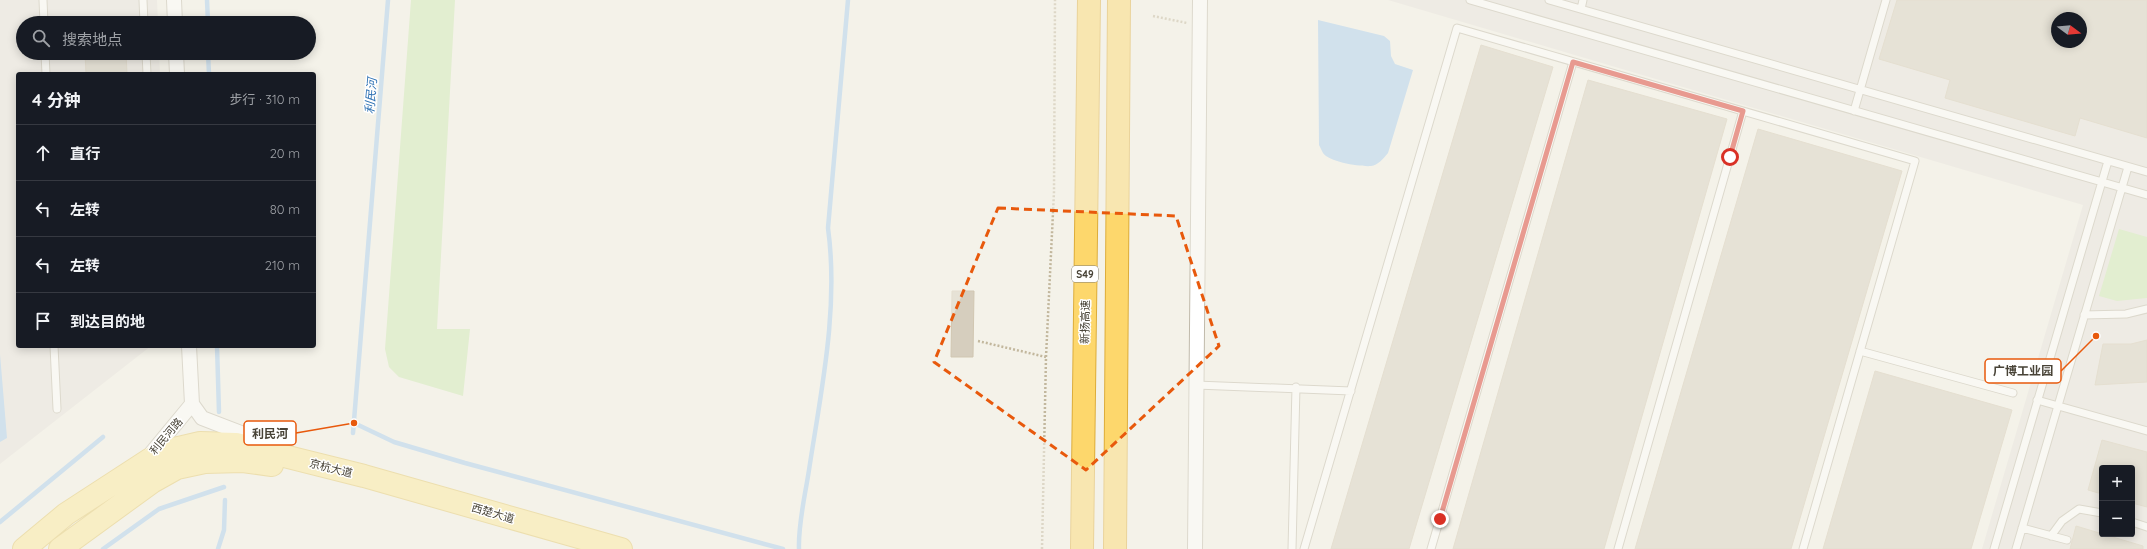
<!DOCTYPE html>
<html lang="zh">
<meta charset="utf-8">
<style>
body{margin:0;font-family:Quicksand,"Noto Sans SC",sans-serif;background:#20242c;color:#f1f3f6}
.controls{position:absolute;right:12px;bottom:12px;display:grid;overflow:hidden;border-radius:4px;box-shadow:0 2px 10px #0003}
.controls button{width:36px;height:36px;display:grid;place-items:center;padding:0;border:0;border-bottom:1px solid #363941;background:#171b24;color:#f1f3f6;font:20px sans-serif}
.compass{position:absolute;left:2051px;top:12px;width:36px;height:36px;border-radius:50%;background:#171b24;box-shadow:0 2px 10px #0003;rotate:106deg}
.stop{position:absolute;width:12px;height:12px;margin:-9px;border:3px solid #d93025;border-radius:50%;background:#fff}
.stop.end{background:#d93025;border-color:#fff;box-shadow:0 1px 4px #0008}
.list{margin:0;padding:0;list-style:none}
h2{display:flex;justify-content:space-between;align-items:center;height:52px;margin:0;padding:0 16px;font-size:17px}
h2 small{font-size:13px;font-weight:400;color:#9ea1a6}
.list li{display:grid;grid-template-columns:26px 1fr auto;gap:12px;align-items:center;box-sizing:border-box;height:56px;padding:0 16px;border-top:1px solid #363941}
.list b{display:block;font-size:15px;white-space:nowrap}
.list em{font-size:13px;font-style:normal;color:#9ea1a6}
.icon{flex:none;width:22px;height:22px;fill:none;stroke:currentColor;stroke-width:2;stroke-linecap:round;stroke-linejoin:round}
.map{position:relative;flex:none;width:2147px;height:549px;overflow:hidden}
.search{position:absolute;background:#171b24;box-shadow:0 2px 10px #0003;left:16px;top:16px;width:300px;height:44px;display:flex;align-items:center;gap:10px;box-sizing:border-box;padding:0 14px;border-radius:22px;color:#9ea1a6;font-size:15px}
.panel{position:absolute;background:#171b24;box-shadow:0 2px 10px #0003;left:16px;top:72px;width:300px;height:276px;border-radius:4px}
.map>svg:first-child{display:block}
.industrial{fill:#e7e3dd;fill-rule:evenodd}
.green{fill:#cce8b2}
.water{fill:#a6ccf0}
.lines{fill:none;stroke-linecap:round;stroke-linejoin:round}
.stream{stroke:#a6ccf0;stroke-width:4.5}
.building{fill:#d6cebe;stroke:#d1c7b2;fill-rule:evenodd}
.service-casing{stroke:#c0baab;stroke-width:9}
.minor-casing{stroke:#c0baab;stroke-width:16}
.primary-casing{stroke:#e3c768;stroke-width:24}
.motorway-casing{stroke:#ddad3b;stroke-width:24}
.path{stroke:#c2b79d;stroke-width:2.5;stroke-dasharray:2 2;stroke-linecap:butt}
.service{stroke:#fff;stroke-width:7}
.minor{stroke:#fff;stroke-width:14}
.primary{stroke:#fde899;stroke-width:22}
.motorway{stroke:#fdd76c;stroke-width:22}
.route{stroke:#d93025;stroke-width:5}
.marked{fill:none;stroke:#e8590c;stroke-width:3;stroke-dasharray:8 5;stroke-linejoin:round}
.labels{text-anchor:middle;stroke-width:3;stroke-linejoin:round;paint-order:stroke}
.shield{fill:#fff;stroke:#7f7b73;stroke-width:1}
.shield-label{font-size:10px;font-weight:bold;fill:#484337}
.street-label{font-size:11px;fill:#484337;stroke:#fff}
.water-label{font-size:12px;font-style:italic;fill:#3073b4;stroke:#fff}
.leader{fill:none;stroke:#e8590c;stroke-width:1.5}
.callout-dot{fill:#e8590c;stroke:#fff;stroke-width:1.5}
.callout{fill:#fff;stroke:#e8590c;stroke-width:1.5}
.callout-label{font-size:12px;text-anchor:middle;font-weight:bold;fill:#484337}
</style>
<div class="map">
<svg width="2147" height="549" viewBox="0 0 2147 549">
<rect width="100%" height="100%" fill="#f4f2e9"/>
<path class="industrial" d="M0,0H157L158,23H23V53H159L160,74H18V346H151L0,464Z
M1388,0H2147V549H1982L2083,205ZM2057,18H2081V42H2057ZM2102,468H2132V534H2102Z"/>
<path class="green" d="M411,0H455L437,329H470L463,396L399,377L389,367L385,349Z
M2119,229L2147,237V298L2117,301L2099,296Z"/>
<path class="water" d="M1318,20L1384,36L1390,41L1391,56L1395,64L1413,70L1388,153C1383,159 1378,165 1371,166C1361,167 1329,162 1323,153C1322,151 1320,147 1319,145Z
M0,354L7,438L0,442Z"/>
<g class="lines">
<path class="stream" d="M207,0L208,23
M208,53L209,74
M217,346L219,412
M354,423L394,442L465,463L783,549
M353,433L388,0
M0,522L103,437
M103,549L159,509L224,487
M218,549L224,530L225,500
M799,549C798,524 805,496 809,470C821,391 839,309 828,228L848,0"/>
</g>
<path class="building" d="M1897,0H2147V138L2080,118L2075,136L1945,98L1950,80L1879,59ZM2057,18H2081V42H2057Z
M1481,45L1553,67L1409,549H1331Z
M85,53H126L127,74H86Z
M1588,80L1727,119L1604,549H1453Z
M1758,129L1902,171L1791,549H1635Z
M952,291H974L973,357H951Z
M2147,340V382L2095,385L2103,344H2131Z
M1875,371L2012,410L1971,549H1823Z
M2102,440L2147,452V507L2132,503V468H2102V494L2088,490Z
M2076,526L2143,546V549H2070Z"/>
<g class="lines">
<g class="service-casing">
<path id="service" d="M43,0L44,23
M143,0L144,23
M1470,0L2147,195
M1549,0L2147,172
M1581,9L1583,0
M45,53L46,74
M146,53L147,74
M1854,111L1886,0
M2084,315L2126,314L2147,309
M54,346L57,409
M1860,351L2013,393
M1196,385L1351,391
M2037,400L2147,431
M2132,522L2147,527
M2022,528L2067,540
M2051,536L2062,521L2079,509L2102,513
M1292,549L1296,387
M1304,549L1457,28L1915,161L1803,549
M1431,549L1573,62
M1618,549L1743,111
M1994,549L2108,161
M2016,549L2128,167"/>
</g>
<g class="minor-casing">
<path id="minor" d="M174,0L175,23
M176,53L177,74
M189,346L192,404L202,418L262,441
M149,456L192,404
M1195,549L1200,0"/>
</g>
<g class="primary-casing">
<path id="primary" d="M24,549L66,514L149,460L170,450L200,443L236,444L364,476L621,549
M60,549L152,482L177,468L205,462L243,461L272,465"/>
</g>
<g class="motorway-casing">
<path id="motorway" d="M1082,549L1089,0
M1115,549L1119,0"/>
</g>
<path class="path" d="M1153,16L1187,23
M978,341L1046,357
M1042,549L1046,357L1054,192L1055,0"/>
<use href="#service" class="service"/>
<use href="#minor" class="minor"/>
<use href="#primary" class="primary"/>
<use href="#motorway" class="motorway"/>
</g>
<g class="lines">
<path class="route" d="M1440,519L1573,62L1743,111L1730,157"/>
</g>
<path d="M0 0H2147V549H0ZM998,208L1176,216L1219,346L1086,470L934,362Z" fill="#f4f2e9" fill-opacity=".55" fill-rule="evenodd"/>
<path class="marked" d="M998,208L1176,216L1219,346L1086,470L934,362Z"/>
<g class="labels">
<rect class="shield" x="1072" y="266" width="26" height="16" rx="3"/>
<g class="shield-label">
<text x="1085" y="278">S49</text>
</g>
<g class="street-label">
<text transform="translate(1085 322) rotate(-89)" y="4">新扬高速</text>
<text transform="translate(166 436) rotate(-50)" y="4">利民河路</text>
<text transform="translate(331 468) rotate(14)" y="4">京杭大道</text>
<text transform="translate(493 513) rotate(16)" y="4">西楚大道</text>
</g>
<g class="water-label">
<text transform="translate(371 96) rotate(-85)" y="4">利民河</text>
</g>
</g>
<path class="leader" d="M2096 336L2061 371M354 423L296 433"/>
<g class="callout-dot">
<circle cx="2096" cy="336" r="4"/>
<circle cx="354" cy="423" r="4"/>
</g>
<g class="callout">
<rect x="1985" y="359" width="76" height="24" rx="4"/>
<rect x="244" y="421" width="52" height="24" rx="4"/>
</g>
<g class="callout-label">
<text x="2023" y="375">广博工业园</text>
<text x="270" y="438">利民河</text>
</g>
</svg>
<div class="controls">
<button>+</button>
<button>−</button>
</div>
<svg class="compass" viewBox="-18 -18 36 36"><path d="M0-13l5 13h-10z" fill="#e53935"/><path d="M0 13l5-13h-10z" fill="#9ea1a6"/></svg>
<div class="stop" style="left:1730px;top:157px"></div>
<div class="stop end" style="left:1440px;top:519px"></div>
<div class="search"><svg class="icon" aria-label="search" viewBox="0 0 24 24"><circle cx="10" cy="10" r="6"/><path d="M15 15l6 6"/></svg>搜索地点</div>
<section class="panel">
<h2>4 分钟<small>步行 · 310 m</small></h2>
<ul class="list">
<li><svg class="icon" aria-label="ahead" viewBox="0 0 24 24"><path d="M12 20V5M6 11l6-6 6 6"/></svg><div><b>直行</b></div><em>20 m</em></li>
<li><svg class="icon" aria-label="left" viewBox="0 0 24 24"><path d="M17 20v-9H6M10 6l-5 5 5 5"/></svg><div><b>左转</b></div><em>80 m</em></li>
<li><svg class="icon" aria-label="left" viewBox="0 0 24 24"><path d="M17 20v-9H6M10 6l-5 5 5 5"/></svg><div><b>左转</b></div><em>210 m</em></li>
<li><svg class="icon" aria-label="arrive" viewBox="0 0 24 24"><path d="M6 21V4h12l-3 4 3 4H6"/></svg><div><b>到达目的地</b></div></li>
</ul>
</section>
</div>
